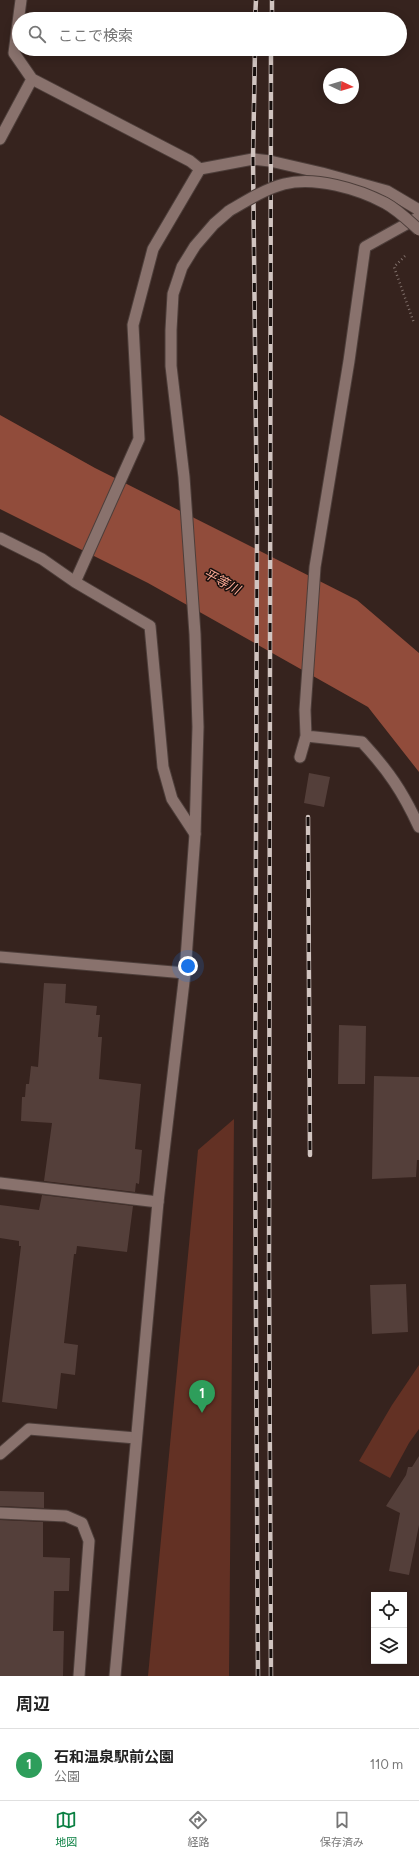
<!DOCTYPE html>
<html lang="ja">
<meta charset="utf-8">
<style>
body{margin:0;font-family:Figtree,"Noto Sans JP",sans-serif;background:#f6f6f6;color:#222}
.controls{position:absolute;right:12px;bottom:12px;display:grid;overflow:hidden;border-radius:0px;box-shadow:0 2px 10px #0003}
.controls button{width:36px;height:36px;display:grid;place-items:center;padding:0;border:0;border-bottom:1px solid #e0e0e0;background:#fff;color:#222;font:20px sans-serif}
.compass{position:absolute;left:323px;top:68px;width:36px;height:36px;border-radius:50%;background:#fff;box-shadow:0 2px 10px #0003;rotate:94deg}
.you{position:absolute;left:188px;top:966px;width:14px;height:14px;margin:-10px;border:3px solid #fff;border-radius:50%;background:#1a73e8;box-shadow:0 0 0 6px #1a73e833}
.badge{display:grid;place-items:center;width:26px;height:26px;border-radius:50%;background:#0b8043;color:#fff;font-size:13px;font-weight:700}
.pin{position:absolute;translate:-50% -33px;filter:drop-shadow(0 1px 2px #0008)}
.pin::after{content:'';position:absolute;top:21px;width:14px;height:12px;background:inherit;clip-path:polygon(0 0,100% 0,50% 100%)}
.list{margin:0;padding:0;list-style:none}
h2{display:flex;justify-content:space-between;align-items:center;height:52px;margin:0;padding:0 16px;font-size:17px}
h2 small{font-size:13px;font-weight:400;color:#767676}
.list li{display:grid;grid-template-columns:26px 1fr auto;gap:12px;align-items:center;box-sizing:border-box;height:72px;padding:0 16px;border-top:1px solid #e0e0e0}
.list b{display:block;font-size:15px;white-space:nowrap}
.list p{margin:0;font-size:13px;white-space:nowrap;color:#767676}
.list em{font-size:13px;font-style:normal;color:#767676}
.icon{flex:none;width:22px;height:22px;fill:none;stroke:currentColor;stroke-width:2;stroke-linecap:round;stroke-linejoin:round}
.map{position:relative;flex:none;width:419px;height:1676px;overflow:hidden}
.search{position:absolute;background:#fff;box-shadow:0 2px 10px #0003;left:12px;right:12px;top:12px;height:44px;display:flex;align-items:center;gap:10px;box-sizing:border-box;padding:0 14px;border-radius:22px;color:#767676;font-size:15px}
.sheet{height:124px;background:#fff}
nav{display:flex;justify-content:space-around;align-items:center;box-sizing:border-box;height:56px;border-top:1px solid #e0e0e0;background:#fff;font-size:11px;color:#767676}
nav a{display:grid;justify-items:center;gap:2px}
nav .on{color:#0b8043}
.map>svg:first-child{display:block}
.green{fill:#633124}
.water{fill:#914c3b}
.building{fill:#543f3a}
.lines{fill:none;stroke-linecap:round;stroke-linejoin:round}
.service-casing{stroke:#4d3e3a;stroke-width:13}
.minor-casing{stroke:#4d3e3a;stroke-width:13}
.tertiary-casing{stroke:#4d3e3a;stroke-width:13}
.path{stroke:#80706b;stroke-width:2.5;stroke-dasharray:1 3;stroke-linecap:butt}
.service{stroke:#89726d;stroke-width:11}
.minor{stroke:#89726d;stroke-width:11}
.tertiary{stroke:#89726d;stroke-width:11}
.rail-casing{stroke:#d1c4c0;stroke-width:4.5}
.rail{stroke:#170f0d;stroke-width:3;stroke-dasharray:9;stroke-linecap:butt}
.tertiary-bridge-casing{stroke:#4d3e3a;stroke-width:13;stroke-linecap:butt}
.tertiary-bridge{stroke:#89726d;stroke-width:11}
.labels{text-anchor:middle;stroke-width:3;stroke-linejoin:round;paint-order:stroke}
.water-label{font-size:13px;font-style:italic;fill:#fba995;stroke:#170f0d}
</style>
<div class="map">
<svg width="419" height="1676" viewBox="0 0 419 1676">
<rect width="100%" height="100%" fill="#36231e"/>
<path class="green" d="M234,1119L229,1676H148L198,1150Z
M419,1365V1429L409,1443L390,1478L359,1461L392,1405Z"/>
<path class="water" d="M0,415L95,468L357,600L419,653V772L368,707L148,583L0,509Z"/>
<path class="building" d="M309,773L330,777L324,807L304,803Z
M44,983L66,984L65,1003L97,1006L96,1015H100L98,1037H102L99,1079L141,1084L135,1149L142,1150L139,1184L136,1183L135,1192L44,1181L52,1123L21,1121L22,1097H25L26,1084H29L31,1066L38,1067Z
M339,1025L366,1026L365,1084H338Z
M374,1076L419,1077V1160H417L416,1177L372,1179Z
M42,1195L133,1206L127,1252L77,1246L76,1254H74L64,1343L78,1345L75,1375L61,1373L57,1409L2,1402L21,1246H19V1241L0,1238V1205L39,1210Z
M406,1284L408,1332L372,1334L370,1285Z
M419,1456V1525L409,1575L389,1571L400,1513L386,1506L406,1475L408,1467H412Z
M0,1491L44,1492V1508L0,1506Z
M0,1520L43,1522V1557L70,1558L69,1591H54L53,1631H64L63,1676H0Z"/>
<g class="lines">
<g class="service-casing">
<path id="service" d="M0,957L185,973
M0,1513L66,1516L82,1523L89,1541L79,1676"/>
</g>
<g class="minor-casing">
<path id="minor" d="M21,0L14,53L32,79L190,161L200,169
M0,139L32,79
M0,538L42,559L75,582L150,626L163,767L172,799L195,834
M75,582L139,439L133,325L153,249L200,169L253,159L270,161L322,173L387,191L419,210
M306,736L362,742C388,770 403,792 419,827
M300,757L306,736L305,710L315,567L349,361L365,247L419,217
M0,1183L158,1202
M0,1454L29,1429L136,1438"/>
</g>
<g class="tertiary-casing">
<path id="tertiary" d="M115,1676L158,1202L185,973L195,834L198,727L195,634L184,477L171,366V330L173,294L182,267L195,246L214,224L229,211"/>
</g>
<path class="path" d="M405,256L394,267L414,323"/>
<use href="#service" class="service"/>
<use href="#minor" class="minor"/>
<use href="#tertiary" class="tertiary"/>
<g class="rail-casing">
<path id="rail" d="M255,19L256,0
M272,19V0
M255,49L253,159L257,530L255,1137L258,1676
M308,817L310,1155
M271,1676L269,1269L271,49"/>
</g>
<use href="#rail" class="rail"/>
<g class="tertiary-bridge-casing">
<path id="tertiary-bridge" d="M229,211C246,201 265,189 284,184C315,176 358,189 385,203C398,210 409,221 419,230"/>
</g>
<use href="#tertiary-bridge" class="tertiary-bridge"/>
</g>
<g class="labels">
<g class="water-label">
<text transform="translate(222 581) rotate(28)" y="5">平等川</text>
</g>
</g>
</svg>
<div class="controls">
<button><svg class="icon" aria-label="locate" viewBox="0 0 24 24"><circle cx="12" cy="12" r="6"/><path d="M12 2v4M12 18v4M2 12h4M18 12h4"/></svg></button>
<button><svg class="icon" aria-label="layers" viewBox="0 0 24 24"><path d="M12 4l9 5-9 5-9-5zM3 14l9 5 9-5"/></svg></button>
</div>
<svg class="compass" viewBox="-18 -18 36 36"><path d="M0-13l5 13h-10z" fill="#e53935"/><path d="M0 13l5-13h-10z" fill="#767676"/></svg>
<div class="you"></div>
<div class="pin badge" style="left:202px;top:1413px;background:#2e9e5b">1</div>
<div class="search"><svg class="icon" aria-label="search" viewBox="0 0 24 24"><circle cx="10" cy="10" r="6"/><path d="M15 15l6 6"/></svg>ここで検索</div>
</div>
<section class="sheet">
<h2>周辺<small></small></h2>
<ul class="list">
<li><span class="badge" style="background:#2e9e5b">1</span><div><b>石和温泉駅前公園</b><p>公園</p></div><em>110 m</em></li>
</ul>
</section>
<nav>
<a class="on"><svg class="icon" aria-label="map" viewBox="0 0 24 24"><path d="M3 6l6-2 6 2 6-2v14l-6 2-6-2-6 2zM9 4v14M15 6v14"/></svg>地図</a>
<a><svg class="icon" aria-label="directions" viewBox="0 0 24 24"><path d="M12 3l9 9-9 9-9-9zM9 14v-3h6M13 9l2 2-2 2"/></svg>経路</a>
<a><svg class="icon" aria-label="saved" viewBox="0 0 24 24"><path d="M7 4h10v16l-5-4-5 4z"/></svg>保存済み</a>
</nav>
